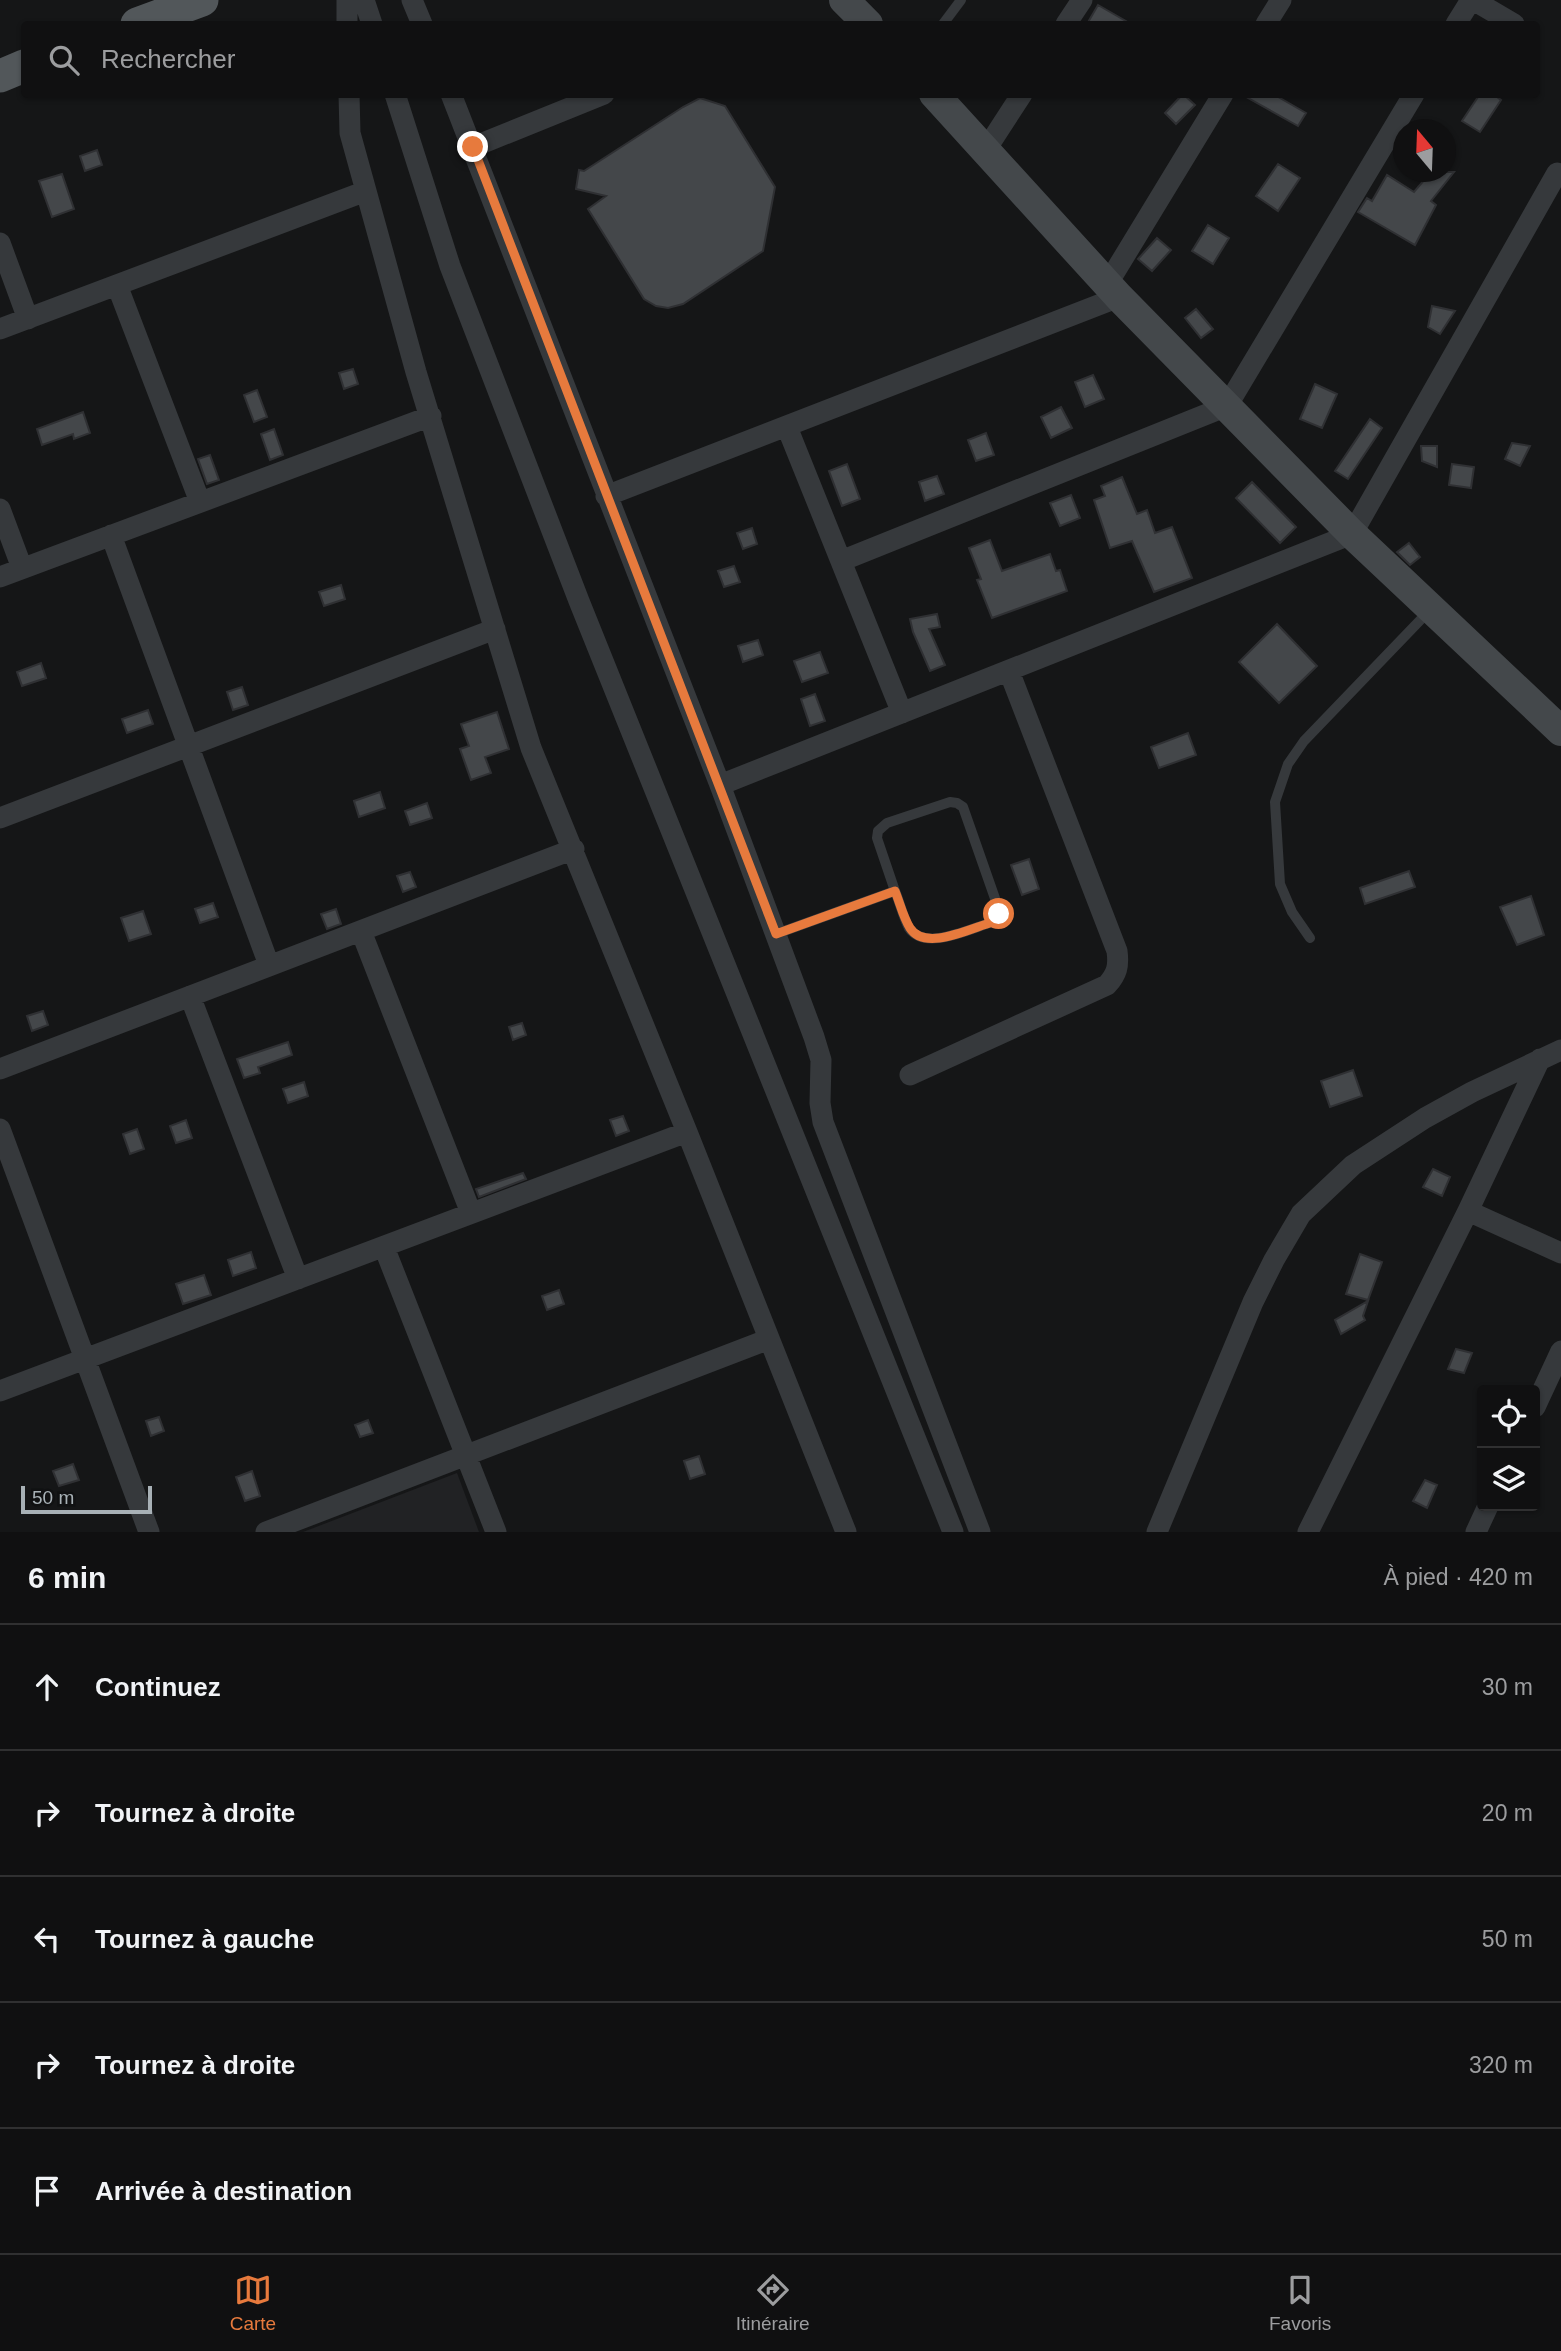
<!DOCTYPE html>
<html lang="fr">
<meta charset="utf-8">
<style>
body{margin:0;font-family:Helvetica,sans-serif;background:#19191a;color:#f1f3f6}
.controls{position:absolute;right:21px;bottom:21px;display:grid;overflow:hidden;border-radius:7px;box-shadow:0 2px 5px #0004}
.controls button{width:63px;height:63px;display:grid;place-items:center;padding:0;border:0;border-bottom:2px solid #303031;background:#101011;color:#f1f3f6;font:35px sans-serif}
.compass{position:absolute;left:1393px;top:119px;width:63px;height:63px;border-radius:50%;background:#101011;box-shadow:0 2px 5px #0004;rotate:341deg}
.scale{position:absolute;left:21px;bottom:18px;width:131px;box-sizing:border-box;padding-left:7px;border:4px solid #a8b1b6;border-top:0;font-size:19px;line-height:24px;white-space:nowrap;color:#a8b1b6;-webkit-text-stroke:5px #101112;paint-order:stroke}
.stop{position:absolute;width:21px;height:21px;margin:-16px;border:5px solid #e77a3d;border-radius:50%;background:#fff}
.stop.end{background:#e77a3d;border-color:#fff;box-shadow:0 2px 7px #0008}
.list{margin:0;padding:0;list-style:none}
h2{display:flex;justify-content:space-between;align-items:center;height:91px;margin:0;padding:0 28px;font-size:30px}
h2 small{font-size:23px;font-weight:400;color:#9c9d9f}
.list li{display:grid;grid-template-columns:46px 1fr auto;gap:21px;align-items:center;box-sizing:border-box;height:126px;padding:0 28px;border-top:2px solid #303031}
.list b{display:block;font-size:26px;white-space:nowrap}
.list em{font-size:23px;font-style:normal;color:#9c9d9f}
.icon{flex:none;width:38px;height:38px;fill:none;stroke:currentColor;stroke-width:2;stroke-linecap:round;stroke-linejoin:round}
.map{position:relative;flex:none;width:1561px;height:1532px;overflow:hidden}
.search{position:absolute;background:#101011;box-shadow:0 2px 5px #0004;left:21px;right:21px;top:21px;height:77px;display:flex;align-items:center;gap:18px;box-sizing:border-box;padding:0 24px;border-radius:7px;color:#9c9d9f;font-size:26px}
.sheet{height:721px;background:#101011}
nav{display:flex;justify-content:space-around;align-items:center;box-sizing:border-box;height:98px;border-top:2px solid #303031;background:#101011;font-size:19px;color:#9c9d9f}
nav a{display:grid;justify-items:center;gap:4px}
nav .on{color:#e77a3d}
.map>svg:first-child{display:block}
.built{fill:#212224}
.building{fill:#44474a;stroke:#2f3033;stroke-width:2}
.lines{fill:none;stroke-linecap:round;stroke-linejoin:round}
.lane{stroke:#36393c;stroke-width:10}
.street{stroke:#36393c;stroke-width:21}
.secondary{stroke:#44484b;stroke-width:30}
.primary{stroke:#52575a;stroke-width:33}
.route{stroke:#e77a3d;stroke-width:9}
</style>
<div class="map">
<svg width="1561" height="1532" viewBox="0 0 1561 1532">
<rect width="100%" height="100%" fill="#151617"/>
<path class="built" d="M457,1473L479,1532H303Z"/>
<path class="building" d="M1098,5L1131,24H1087Z
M1183,94L1195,105L1176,124L1165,113Z
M1241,94H1273L1306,113L1298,126Z
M1480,94H1493L1501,100L1480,132L1462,121Z
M700,98L725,106L775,187L763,251L683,304L668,308L656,306L644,299L588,209L606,196L576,189L579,170L584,171L683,107Z
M97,150L102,165L85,171L80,156Z
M1278,164L1300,178L1278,211L1256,196Z
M1431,172H1454L1431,201L1436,205L1415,245L1358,212L1367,198L1372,201L1387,175L1414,192Z
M62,174L74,209L52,217L39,181Z
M1208,225L1229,238L1213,264L1192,251Z
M1157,238L1171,250L1152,271L1138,259Z
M1432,306L1455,311L1440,334L1428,327Z
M1196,309L1213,329L1201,338L1185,318Z
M353,369L358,384L344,389L339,373Z
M1093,375L1104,399L1085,407L1075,382Z
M1315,384L1337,394L1322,428L1300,419Z
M257,390L267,417L254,422L244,395Z
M1061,407L1072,428L1051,438L1041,417Z
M83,412L90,433L74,439L73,434L42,445L37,429Z
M1370,419L1382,428L1348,479L1335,471Z
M274,429L283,455L270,460L261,434Z
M986,433L994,455L976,461L968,440Z
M1512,443L1530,446L1520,466L1505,459Z
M1421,446H1437V467L1422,461Z
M210,455L219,480L207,484L198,459Z
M847,464L860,499L842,506L829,471Z
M1452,464L1474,467L1471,488L1449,485Z
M937,476L944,494L925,501L919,482Z
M1122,477L1137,514L1147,510L1155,533L1172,527L1192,578L1154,592L1132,541L1110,548L1094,500L1105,496L1101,486Z
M1252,482L1296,527L1280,543L1236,498Z
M1071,495L1080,518L1060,526L1050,503Z
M752,528L757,544L743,549L737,533Z
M990,540L1002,571L1050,554L1056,571L1060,570L1067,591L992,618L977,580L981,579L969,548Z
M1409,543L1420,557L1410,565L1397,552Z
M734,566L740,582L724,587L718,571Z
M341,585L345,599L324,606L319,592Z
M937,614L940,627L929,629L945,665L930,671L913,632L910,619Z
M1277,624L1317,666L1279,703L1239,662Z
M758,640L763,655L743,662L738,646Z
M820,652L828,673L802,682L794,661Z
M41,663L46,678L22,686L17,672Z
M242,687L248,705L233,710L227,692Z
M815,694L825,721L810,726L801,699Z
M148,710L153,724L127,733L122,719Z
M497,712L509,749L485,757L491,773L471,780L460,749L469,746L461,724Z
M1188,733L1196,755L1159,768L1151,747Z
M380,792L385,808L359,817L354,801Z
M427,803L432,818L410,825L405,811Z
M1029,859L1039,889L1022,895L1011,865Z
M1409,871L1415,887L1365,904L1360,888Z
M410,872L416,887L403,892L397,876Z
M1531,896L1544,935L1517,945L1500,907Z
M213,903L218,917L200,923L195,909Z
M336,909L341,924L327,929L321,914Z
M143,911L151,934L129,941L121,918Z
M43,1011L48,1025L32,1031L27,1016Z
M522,1023L526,1035L513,1040L509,1027Z
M288,1042L292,1055L258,1067L260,1073L244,1078L237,1059Z
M1353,1070L1362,1096L1330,1107L1321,1081Z
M304,1082L308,1096L288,1103L283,1089Z
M623,1116L629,1131L616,1136L610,1120Z
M186,1120L192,1138L176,1143L170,1126Z
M137,1129L144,1149L130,1154L123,1134Z
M1433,1169L1450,1177L1442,1196L1423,1187Z
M523,1173L526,1179L479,1197L476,1189Z
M251,1252L256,1268L233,1276L228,1260Z
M1360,1254L1382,1262L1368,1300L1346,1294Z
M204,1275L211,1295L183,1304L176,1284Z
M559,1290L564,1304L547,1310L542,1296Z
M1368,1301L1363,1316L1365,1320L1341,1334L1335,1320Z
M1456,1349L1472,1353L1464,1373L1448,1369Z
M159,1417L164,1431L151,1436L146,1421Z
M368,1420L373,1433L360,1437L355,1425Z
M699,1456L705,1474L690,1479L684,1461Z
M73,1464L79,1480L59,1486L53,1471Z
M252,1471L260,1496L245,1501L236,1477Z
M1425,1480L1437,1485L1427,1508L1413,1501Z"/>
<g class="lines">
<path class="lane" d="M943,24L961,0
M776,934L895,891L877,838L878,831L887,823L950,802L957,803L963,807L998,907L999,914L993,922C971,928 925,952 909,928C903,917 900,903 895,891
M1310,938L1292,912L1280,884L1275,802L1288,764L1304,741L1429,611"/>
<path class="street" d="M347,0V24
M364,0L372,24
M412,0L422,24
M1473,0L1514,24
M1066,24L1082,0
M1266,24L1281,0
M1456,24L1471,0
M349,94L350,133L416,372L531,748L687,1132L846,1532
M395,94L450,266L579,601L953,1532
M451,94L720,785L814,1037L821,1060L820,1103L823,1122L980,1532
M473,147L604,94
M985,151L1022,94
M0,243L28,319
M1108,283L1223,94
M117,285L200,502
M0,329L366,191
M787,427L902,713
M606,496L1119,297
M0,509L22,568
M111,535L269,965
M841,561L1227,406L1414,94
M0,577L431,416
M720,785L1352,534L1557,173
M0,818L495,629
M361,931L471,1213
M190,996L298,1279
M0,1069L574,849
M910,1075L1107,985C1117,974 1119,966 1117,951L1009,671
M0,1129L149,1532
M1468,1211L1561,1253
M384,1247L496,1532
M0,1391L687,1132
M1535,1407L1561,1351
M266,1532L769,1339
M1157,1532L1253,1302L1274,1260L1301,1214L1353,1165L1425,1118L1472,1092L1561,1050
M1308,1532L1468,1211L1540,1059
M1476,1532L1488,1506"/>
<path class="secondary" d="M844,0L868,24
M934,94L1119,297L1352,534L1561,731"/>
<path class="primary" d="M137,24L202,0
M0,76L24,66"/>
</g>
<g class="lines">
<path class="route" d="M473,147L776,934L895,891C900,903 903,917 910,928C925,952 971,928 993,922L999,914"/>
</g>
</svg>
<div class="controls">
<button><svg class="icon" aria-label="locate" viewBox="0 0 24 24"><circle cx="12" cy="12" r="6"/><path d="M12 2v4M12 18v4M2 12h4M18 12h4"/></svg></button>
<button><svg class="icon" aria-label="layers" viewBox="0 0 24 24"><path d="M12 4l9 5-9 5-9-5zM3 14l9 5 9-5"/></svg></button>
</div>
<svg class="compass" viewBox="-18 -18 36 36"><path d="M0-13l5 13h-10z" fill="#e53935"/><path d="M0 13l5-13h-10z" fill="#9c9d9f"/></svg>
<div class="scale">50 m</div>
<div class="stop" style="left:999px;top:914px"></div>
<div class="stop end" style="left:473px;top:147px"></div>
<div class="search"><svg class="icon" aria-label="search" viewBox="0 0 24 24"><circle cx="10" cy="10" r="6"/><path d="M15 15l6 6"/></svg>Rechercher</div>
</div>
<section class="sheet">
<h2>6 min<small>À pied · 420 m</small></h2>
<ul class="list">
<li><svg class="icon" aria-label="ahead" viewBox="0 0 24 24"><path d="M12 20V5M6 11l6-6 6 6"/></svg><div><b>Continuez</b></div><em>30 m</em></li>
<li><svg class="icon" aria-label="right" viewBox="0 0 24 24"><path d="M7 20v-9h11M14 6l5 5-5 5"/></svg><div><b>Tournez à droite</b></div><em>20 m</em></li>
<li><svg class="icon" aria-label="left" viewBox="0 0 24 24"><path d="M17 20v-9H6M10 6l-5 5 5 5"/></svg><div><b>Tournez à gauche</b></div><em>50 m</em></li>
<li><svg class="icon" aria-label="right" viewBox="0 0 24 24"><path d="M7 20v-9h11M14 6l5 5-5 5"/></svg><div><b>Tournez à droite</b></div><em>320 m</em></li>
<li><svg class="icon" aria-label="arrive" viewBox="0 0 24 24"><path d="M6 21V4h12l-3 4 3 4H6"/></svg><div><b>Arrivée à destination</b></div></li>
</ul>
</section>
<nav>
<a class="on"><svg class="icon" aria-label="map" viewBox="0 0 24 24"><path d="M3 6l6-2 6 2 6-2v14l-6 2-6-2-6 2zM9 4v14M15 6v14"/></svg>Carte</a>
<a><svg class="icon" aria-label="directions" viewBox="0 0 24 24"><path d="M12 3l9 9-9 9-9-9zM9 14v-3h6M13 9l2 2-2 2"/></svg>Itinéraire</a>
<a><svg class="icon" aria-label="saved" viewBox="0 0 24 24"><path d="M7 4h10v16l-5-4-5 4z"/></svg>Favoris</a>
</nav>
